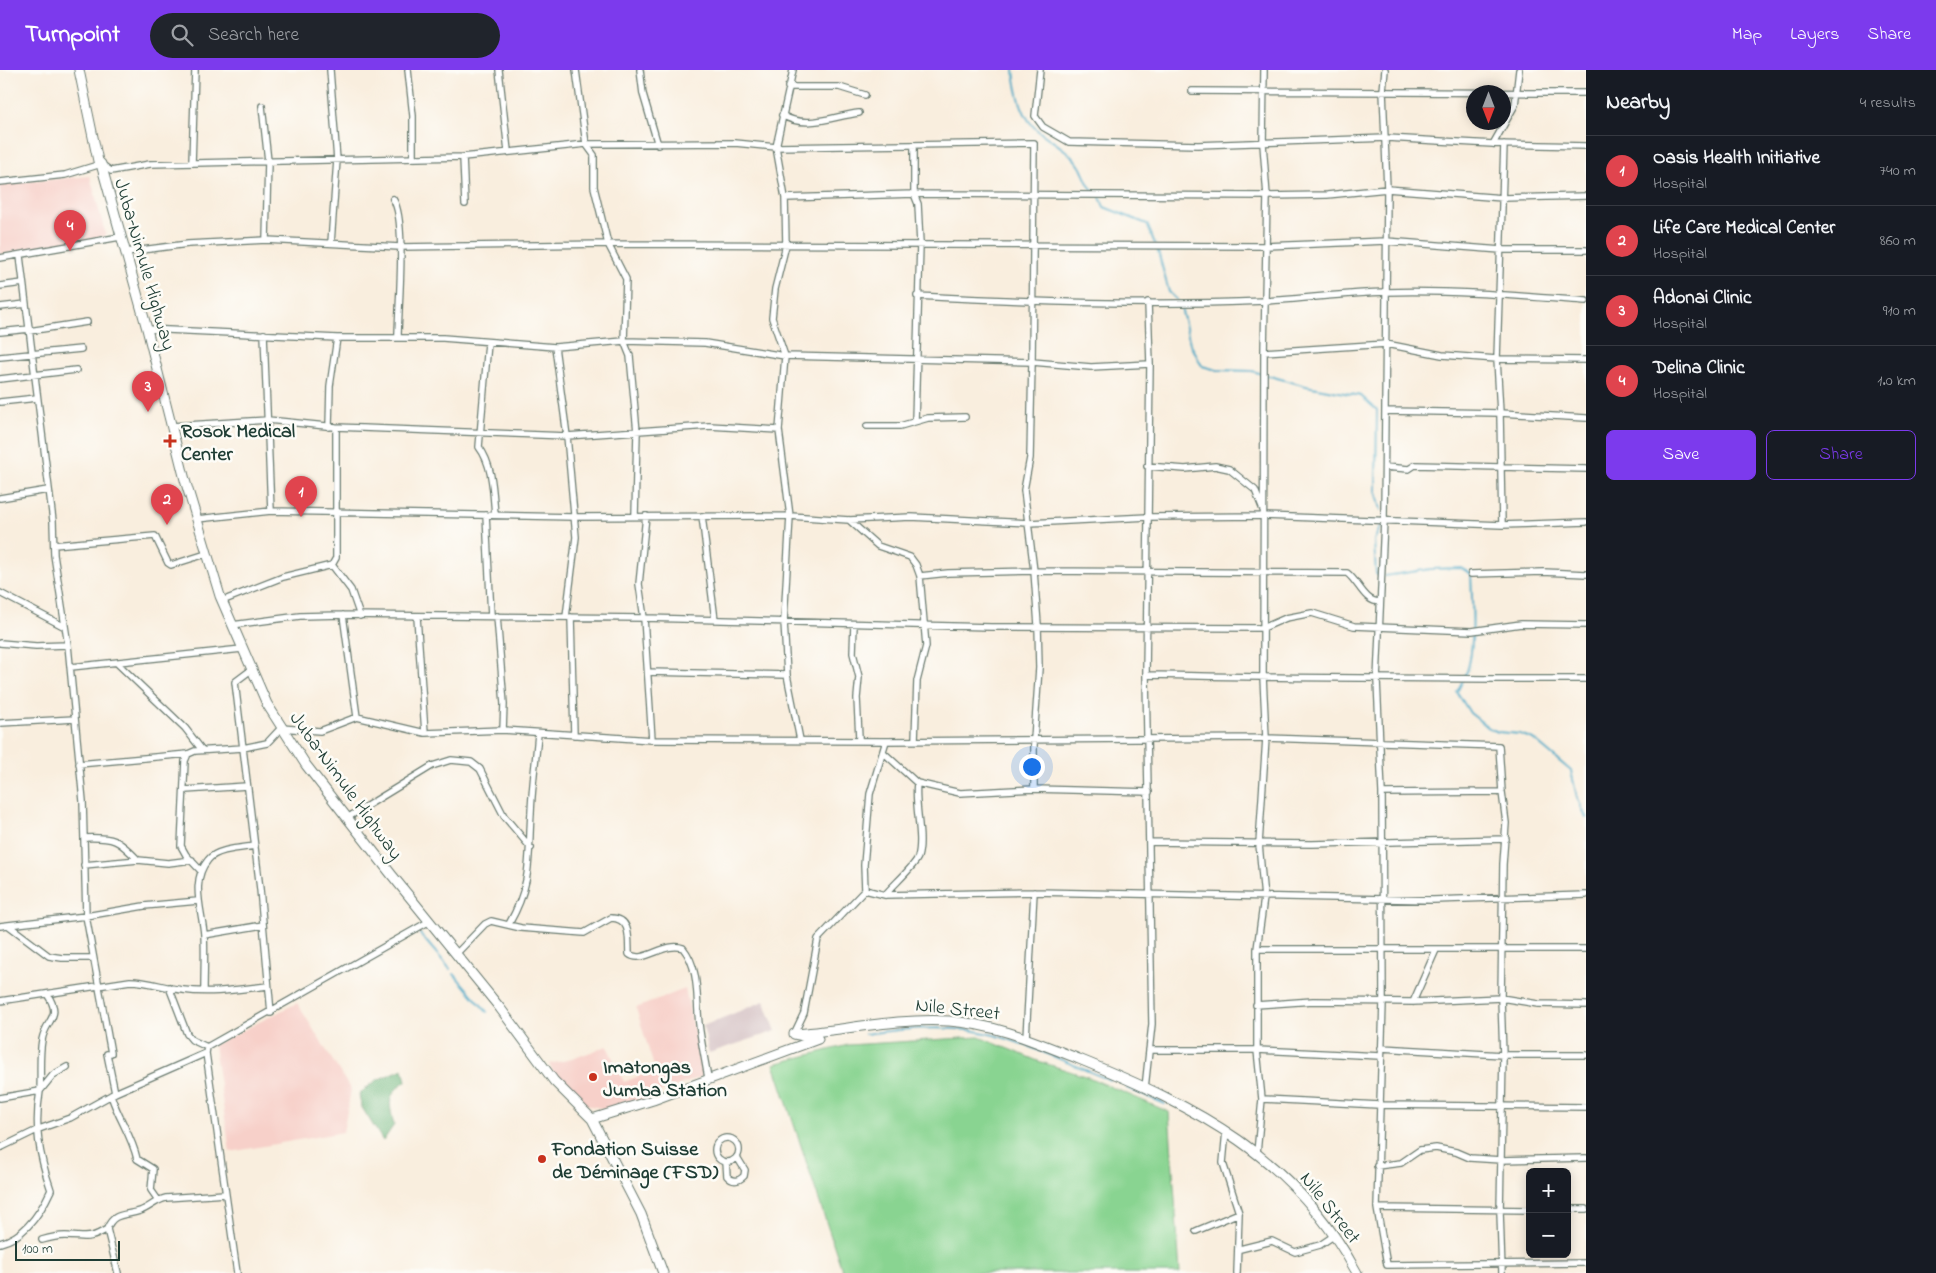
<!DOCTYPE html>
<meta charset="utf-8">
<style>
body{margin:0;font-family:"Indie Flower",sans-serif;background:#20242c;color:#f1f3f6}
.controls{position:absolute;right:15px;bottom:15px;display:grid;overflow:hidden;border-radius:8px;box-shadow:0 2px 12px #0003}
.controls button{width:45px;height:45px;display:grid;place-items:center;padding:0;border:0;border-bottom:1px solid #363941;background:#171b24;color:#f1f3f6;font:25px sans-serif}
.compass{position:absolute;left:1466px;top:15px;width:45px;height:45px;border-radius:50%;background:#171b24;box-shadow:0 2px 12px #0003;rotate:180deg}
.scale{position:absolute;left:15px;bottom:12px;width:105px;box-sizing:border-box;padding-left:5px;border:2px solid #1f3d34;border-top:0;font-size:14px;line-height:18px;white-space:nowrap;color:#1f3d34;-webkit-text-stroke:4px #fdfcf7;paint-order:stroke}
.you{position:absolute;left:1031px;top:696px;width:18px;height:18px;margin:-12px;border:4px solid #fff;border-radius:50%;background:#1a73e8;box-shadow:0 0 0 8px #1a73e833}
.badge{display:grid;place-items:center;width:32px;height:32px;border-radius:50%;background:#7c3aed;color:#fff;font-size:16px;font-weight:700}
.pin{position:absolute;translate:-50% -41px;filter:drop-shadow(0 1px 2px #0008)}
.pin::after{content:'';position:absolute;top:26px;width:18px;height:15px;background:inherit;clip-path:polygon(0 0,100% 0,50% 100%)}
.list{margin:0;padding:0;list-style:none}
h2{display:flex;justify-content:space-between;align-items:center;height:65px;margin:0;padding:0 20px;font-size:21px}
h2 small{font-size:16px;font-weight:400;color:#9ea1a6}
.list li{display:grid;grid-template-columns:32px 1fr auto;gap:15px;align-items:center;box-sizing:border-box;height:70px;padding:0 20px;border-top:1px solid #363941}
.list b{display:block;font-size:19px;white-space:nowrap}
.list p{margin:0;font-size:16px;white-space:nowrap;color:#9ea1a6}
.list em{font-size:16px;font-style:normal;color:#9ea1a6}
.actions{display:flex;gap:10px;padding:15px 20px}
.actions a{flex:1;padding:11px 0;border:1px solid #7c3aed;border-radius:8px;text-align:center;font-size:18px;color:#7c3aed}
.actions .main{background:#7c3aed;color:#fff}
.icon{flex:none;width:28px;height:28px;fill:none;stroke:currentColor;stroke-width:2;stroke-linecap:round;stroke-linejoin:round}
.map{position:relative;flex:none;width:1586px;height:1203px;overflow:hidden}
header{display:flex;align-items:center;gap:30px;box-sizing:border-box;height:70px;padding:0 25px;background:#7c3aed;color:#fff}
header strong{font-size:24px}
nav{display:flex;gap:28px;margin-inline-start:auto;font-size:18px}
.search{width:350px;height:45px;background:#20242c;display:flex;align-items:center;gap:12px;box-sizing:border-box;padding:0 18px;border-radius:28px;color:#9ea1a6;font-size:19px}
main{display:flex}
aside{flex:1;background:#171b24}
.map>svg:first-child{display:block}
.built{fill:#f7d0c9}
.industrial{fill:#d2bec1}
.green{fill:#89d491;stroke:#548862}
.forest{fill:#6eb67b;stroke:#467a58}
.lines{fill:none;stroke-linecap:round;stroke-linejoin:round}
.stream{stroke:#47a8c6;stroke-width:2}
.street-casing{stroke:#6b7b70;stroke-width:8}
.primary-casing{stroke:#6b7b70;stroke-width:11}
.street{stroke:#fff;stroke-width:5.5}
.primary{stroke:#fff;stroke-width:9}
.poi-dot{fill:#c8321e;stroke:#fdfcf7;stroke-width:2}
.labels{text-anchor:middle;stroke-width:5;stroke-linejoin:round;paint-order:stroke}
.street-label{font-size:20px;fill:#1f3d34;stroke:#fdfcf7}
.poi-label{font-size:20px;font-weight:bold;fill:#1f3d34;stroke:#fdfcf7;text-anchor:start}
</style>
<header>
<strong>Turnpoint</strong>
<div class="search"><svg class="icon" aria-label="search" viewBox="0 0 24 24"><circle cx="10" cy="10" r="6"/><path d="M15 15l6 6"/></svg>Search here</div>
<nav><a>Map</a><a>Layers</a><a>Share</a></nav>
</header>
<main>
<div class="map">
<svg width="1586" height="1203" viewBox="0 0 1586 1203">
<rect width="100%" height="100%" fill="#fdfcf7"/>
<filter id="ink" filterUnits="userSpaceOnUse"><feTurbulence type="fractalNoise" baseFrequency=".02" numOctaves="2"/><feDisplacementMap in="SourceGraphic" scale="10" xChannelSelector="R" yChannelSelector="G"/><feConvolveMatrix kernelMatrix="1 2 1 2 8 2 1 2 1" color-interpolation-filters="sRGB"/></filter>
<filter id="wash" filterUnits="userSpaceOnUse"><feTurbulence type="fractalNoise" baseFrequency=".0096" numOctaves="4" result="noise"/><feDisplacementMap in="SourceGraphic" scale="20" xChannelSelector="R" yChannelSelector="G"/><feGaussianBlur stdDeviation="1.12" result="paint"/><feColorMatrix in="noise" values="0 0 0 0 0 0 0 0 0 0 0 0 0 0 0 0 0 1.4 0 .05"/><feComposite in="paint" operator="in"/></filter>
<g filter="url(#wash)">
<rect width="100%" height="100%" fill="#f9eede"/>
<path class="built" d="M90,106L106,166L0,185V114Z
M685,919L693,955L709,1004L630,1033L605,1039L591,1036L575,1029L556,1007L549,994L572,989L607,976L624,1012L655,1000L636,938Z
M297,933L351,1020L343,1062L230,1082L214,975Z"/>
<path class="industrial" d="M764,931L776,961L709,983L703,956Z"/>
<path class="green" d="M979,967L1038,991L1088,1007L1169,1042L1180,1203H843L774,994L848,975Z"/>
<path class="forest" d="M403,999L406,1011C386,1025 389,1033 394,1055L383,1071L361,1036L359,1024L377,1010Z"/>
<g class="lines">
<path class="stream" d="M1014,0C1016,20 1021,46 1037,60C1051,71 1069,80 1079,95C1086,105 1086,116 1097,124
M1100,127L1104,137L1147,154L1155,174
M1157,178L1169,222L1177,230
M1180,234L1190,273L1202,296L1217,300L1252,301L1306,316L1361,326L1377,340L1376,420L1381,440
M1378,505L1376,504L1374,470L1381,456
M1385,506L1431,499L1461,498L1471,504C1472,530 1476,584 1465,606
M1463,610L1457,622L1470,643L1489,658L1498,662L1520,664L1533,669L1571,701L1577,727L1586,748
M420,864L450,899
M454,904L487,942
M865,964C899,959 934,956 969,960C1015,966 1066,993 1110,1010
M1127,1018L1165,1034"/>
</g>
</g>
<g filter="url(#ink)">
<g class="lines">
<g class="street-casing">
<path id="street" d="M330,0L337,90L331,173
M408,0L413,46V88
M499,0L508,81
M576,0L586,74L594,85V117L608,174L626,209L624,271L630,286L637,362L635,446
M640,0L643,24L658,75
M1040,0L1035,46L1043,57L1069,72L1198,75L1387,68L1493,74L1586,76
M1385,0L1383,21L1387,119L1384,450L1377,610L1382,723L1383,932L1377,1138L1387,1195L1586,1193
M788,17H839L865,25
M1192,21L1586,23
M262,36L268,91L266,170
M782,45C806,60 833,46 859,43
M1493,74L1515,35L1519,0
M914,75V124L918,134L920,174L915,351
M463,87L465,134
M192,93L195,0
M0,112L65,105L101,94L111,101L150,94L463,87L586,74L735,73L776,77L1034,73L1032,292L785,286L772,248L775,219L786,175L785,128L776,77L793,0
M785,128L914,124L1267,126L1327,125L1387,119L1503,128L1586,126
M393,129C407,149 398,239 398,267
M126,182L188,174L266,170L400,177L608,174L1266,176L1386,171L1501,180H1586
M20,186L53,451L54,485L68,575L83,731L86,846L111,983
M0,188L120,167
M0,216L23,213
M917,226C1033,232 1149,236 1265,231C1305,229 1345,223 1386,222C1452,220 1520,226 1586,231
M0,237L26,234
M147,259L337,268H443L555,277L624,271L705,273L785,286L779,360L790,446L784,551L787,605L800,670
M29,261L87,252
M0,262L29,259
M264,264L271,441
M488,273L479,377C493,395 493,423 495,445
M555,277L567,366L576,467L566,547
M1264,282L1386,274L1442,285L1497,289L1586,290
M0,287L81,279
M0,309L76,300
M0,332L37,328
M1385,341L1500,343L1586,348
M172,356L268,350L336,357L567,366L709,356L779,360
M867,356H900L928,348L965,347
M329,357L330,316L337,268
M1147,396L1185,399L1215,396L1229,399L1255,420L1263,440
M1385,397L1409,399L1415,395L1586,399
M0,428L48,420
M486,445L491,546
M646,446L639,514L644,548L652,670
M702,446L715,550
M197,449L271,441L573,447L790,446L849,450L911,447L1029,453L1148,447L1264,446L1502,455L1500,343L1497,289L1504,74
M849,450L878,476L910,487L916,495L920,506L926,576L917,611L915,670
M1502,455L1586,452
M54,475L155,466L168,493L171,495L206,484
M332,495L351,520L360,546
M1471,504L1543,502L1586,504
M920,506L948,503L1034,501L1347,503C1359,512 1364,532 1380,532
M0,523L65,557
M222,531L283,507L332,495L336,488V357
M343,545L357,647
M497,546L504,634L503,660
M417,547L425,663
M571,547L574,665
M854,554L853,583L859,607L857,628L859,668
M232,555L300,546L343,545L644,548L991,557L1263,558L1286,548L1312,543L1354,556L1472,561L1521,554L1586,555
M0,573L36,576L68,575
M117,593L185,658L202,680
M71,597L242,579
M251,600L235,612L260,819L271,943
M648,602L787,605
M1146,605C1293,608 1439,609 1586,609
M0,653L75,649
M886,671L1266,668L1499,676L1502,722L1506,753L1503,794L1501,928L1503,985L1500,1141L1502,1203
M883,682L917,713L960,723L1034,719L1149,722
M79,694L188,684
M1034,719V669L1039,598L1038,555L1034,501L1024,420L1030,388L1032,292L1091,297L1150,294
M185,720L247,716
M1382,723L1502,722
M347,748L432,696L451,690L471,692L480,699L504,746L531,778
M84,768C114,767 118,769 138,790
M1149,772L1312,774L1506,769
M84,795L138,790L168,793L192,790
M201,801L186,785L181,776L185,691L188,684L195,681L243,678L267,673L281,658L320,661L357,647L425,663L503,660L652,670L886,671L870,724L864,795L865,820
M885,825C892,816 915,796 918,787C924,767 914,736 917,713
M509,854C533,812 528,787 531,743C532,716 536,689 538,663
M8,855L86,846L144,836L198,831
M0,856L8,855L49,886L62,888H93
M204,865L263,855
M1257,879H1586
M456,884L485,854L491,851L521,858L584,863L611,848C632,848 628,870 629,884C643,895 665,871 683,878C700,899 696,928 699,954C701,972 705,990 708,1008
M169,917L187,964L192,970L207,977
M204,921C204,902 205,883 204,864C202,840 190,811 208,790C216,779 242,778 255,776
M47,924C63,948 46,948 42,970C39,986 41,1004 40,1021L53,1005L67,997
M0,931L130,911C149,911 165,918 183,920C212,924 240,919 268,916
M1413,932L1436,880
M1256,935L1313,931L1413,932L1501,928L1538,934L1586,935
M794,964L804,943L818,869L865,820L885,825L1034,822L1433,830L1586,825
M1026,968L1034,822
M1381,978L1503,985H1586
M1149,980H1257L1380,986
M107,984L115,1023
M1145,1018L1152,954L1146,605L1150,294L1148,232
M111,1025C118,1048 132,1066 137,1089L153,1099L151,1120L158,1130
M0,1028L40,1021C34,1057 39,1085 51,1120C41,1142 25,1167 0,1173
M1262,1029L1379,1035L1586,1037
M1226,1061L1223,1093L1239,1143L1237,1203
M715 1080a12 12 0 1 1 24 0a12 12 0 1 1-24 0Z
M0,1078L39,1059L70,1048L115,1023L206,983
M1257,1083L1262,1029L1257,980V879L1264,828L1259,774L1266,668L1263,607L1264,282L1267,126L1263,74L1264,0
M726,1092L727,1106C732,1112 738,1112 744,1106L745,1100L737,1087
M1377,1096L1401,1093L1420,1080L1436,1078L1456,1082L1470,1088L1501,1090L1586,1088
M1377,1138L1530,1140
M1567,1139H1586
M1196,1161L1239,1143
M42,1170C49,1168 57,1166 65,1166C85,1166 88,1171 107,1159
M1240,1179L1272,1171L1295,1182L1320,1175L1335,1165
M118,1203L107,1159C113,1142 125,1146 140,1141C149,1138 156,1130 166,1128L225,1124
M237,1203L206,983L207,977L428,852"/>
</g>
<g class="primary-casing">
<path id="primary" d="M79,0L98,91L101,94L147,259L185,410L220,526L267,634L306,695L391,804L500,938L554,1011L592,1049L641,1144L663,1203
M592,1049L653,1030L818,969L794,964C846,960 896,948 949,951C995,954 1036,972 1079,989C1197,1037 1294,1086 1357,1203"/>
</g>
<use href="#street" class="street"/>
<use href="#primary" class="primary"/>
</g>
</g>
<g class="poi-dot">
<path d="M167.5 363.5h5v5h5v5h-5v5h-5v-5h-5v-5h5z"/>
<circle cx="593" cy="1007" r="5"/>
<circle cx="542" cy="1089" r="5"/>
</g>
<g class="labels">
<g class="street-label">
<text transform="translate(146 194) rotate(74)" y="7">Juba–Nimule Highway</text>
<text transform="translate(347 715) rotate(54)" y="7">Juba–Nimule Highway</text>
<text transform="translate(958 938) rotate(6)" y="7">Nile Street</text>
<text transform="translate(1331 1137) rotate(52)" y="7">Nile Street</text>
</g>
<g class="poi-label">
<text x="181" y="367">Rosok Medical<tspan x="181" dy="23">Center</tspan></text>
<text x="603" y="1003">Imatongas<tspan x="603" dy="23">Jumba Station</tspan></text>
<text x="552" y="1085">Fondation Suisse<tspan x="552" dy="23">de Déminage (FSD)</tspan></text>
</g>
</g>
</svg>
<div class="controls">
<button>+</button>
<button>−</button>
</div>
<svg class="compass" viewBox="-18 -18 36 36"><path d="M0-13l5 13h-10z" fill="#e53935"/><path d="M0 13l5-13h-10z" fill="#9ea1a6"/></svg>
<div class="scale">100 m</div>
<div class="you"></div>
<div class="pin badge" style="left:301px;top:447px;background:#e0444e">1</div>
<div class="pin badge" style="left:167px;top:455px;background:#e0444e">2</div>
<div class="pin badge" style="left:148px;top:342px;background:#e0444e">3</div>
<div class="pin badge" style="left:70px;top:181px;background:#e0444e">4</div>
</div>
<aside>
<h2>Nearby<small>4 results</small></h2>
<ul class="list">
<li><span class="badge" style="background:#e0444e">1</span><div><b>Oasis Health Initiative</b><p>Hospital</p></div><em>740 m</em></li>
<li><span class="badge" style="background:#e0444e">2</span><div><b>Life Care Medical Center</b><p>Hospital</p></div><em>860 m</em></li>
<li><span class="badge" style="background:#e0444e">3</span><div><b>Adonai Clinic</b><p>Hospital</p></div><em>910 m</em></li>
<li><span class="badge" style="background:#e0444e">4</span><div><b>Delina Clinic</b><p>Hospital</p></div><em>1.0 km</em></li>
</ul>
<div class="actions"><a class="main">Save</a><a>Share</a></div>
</aside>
</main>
